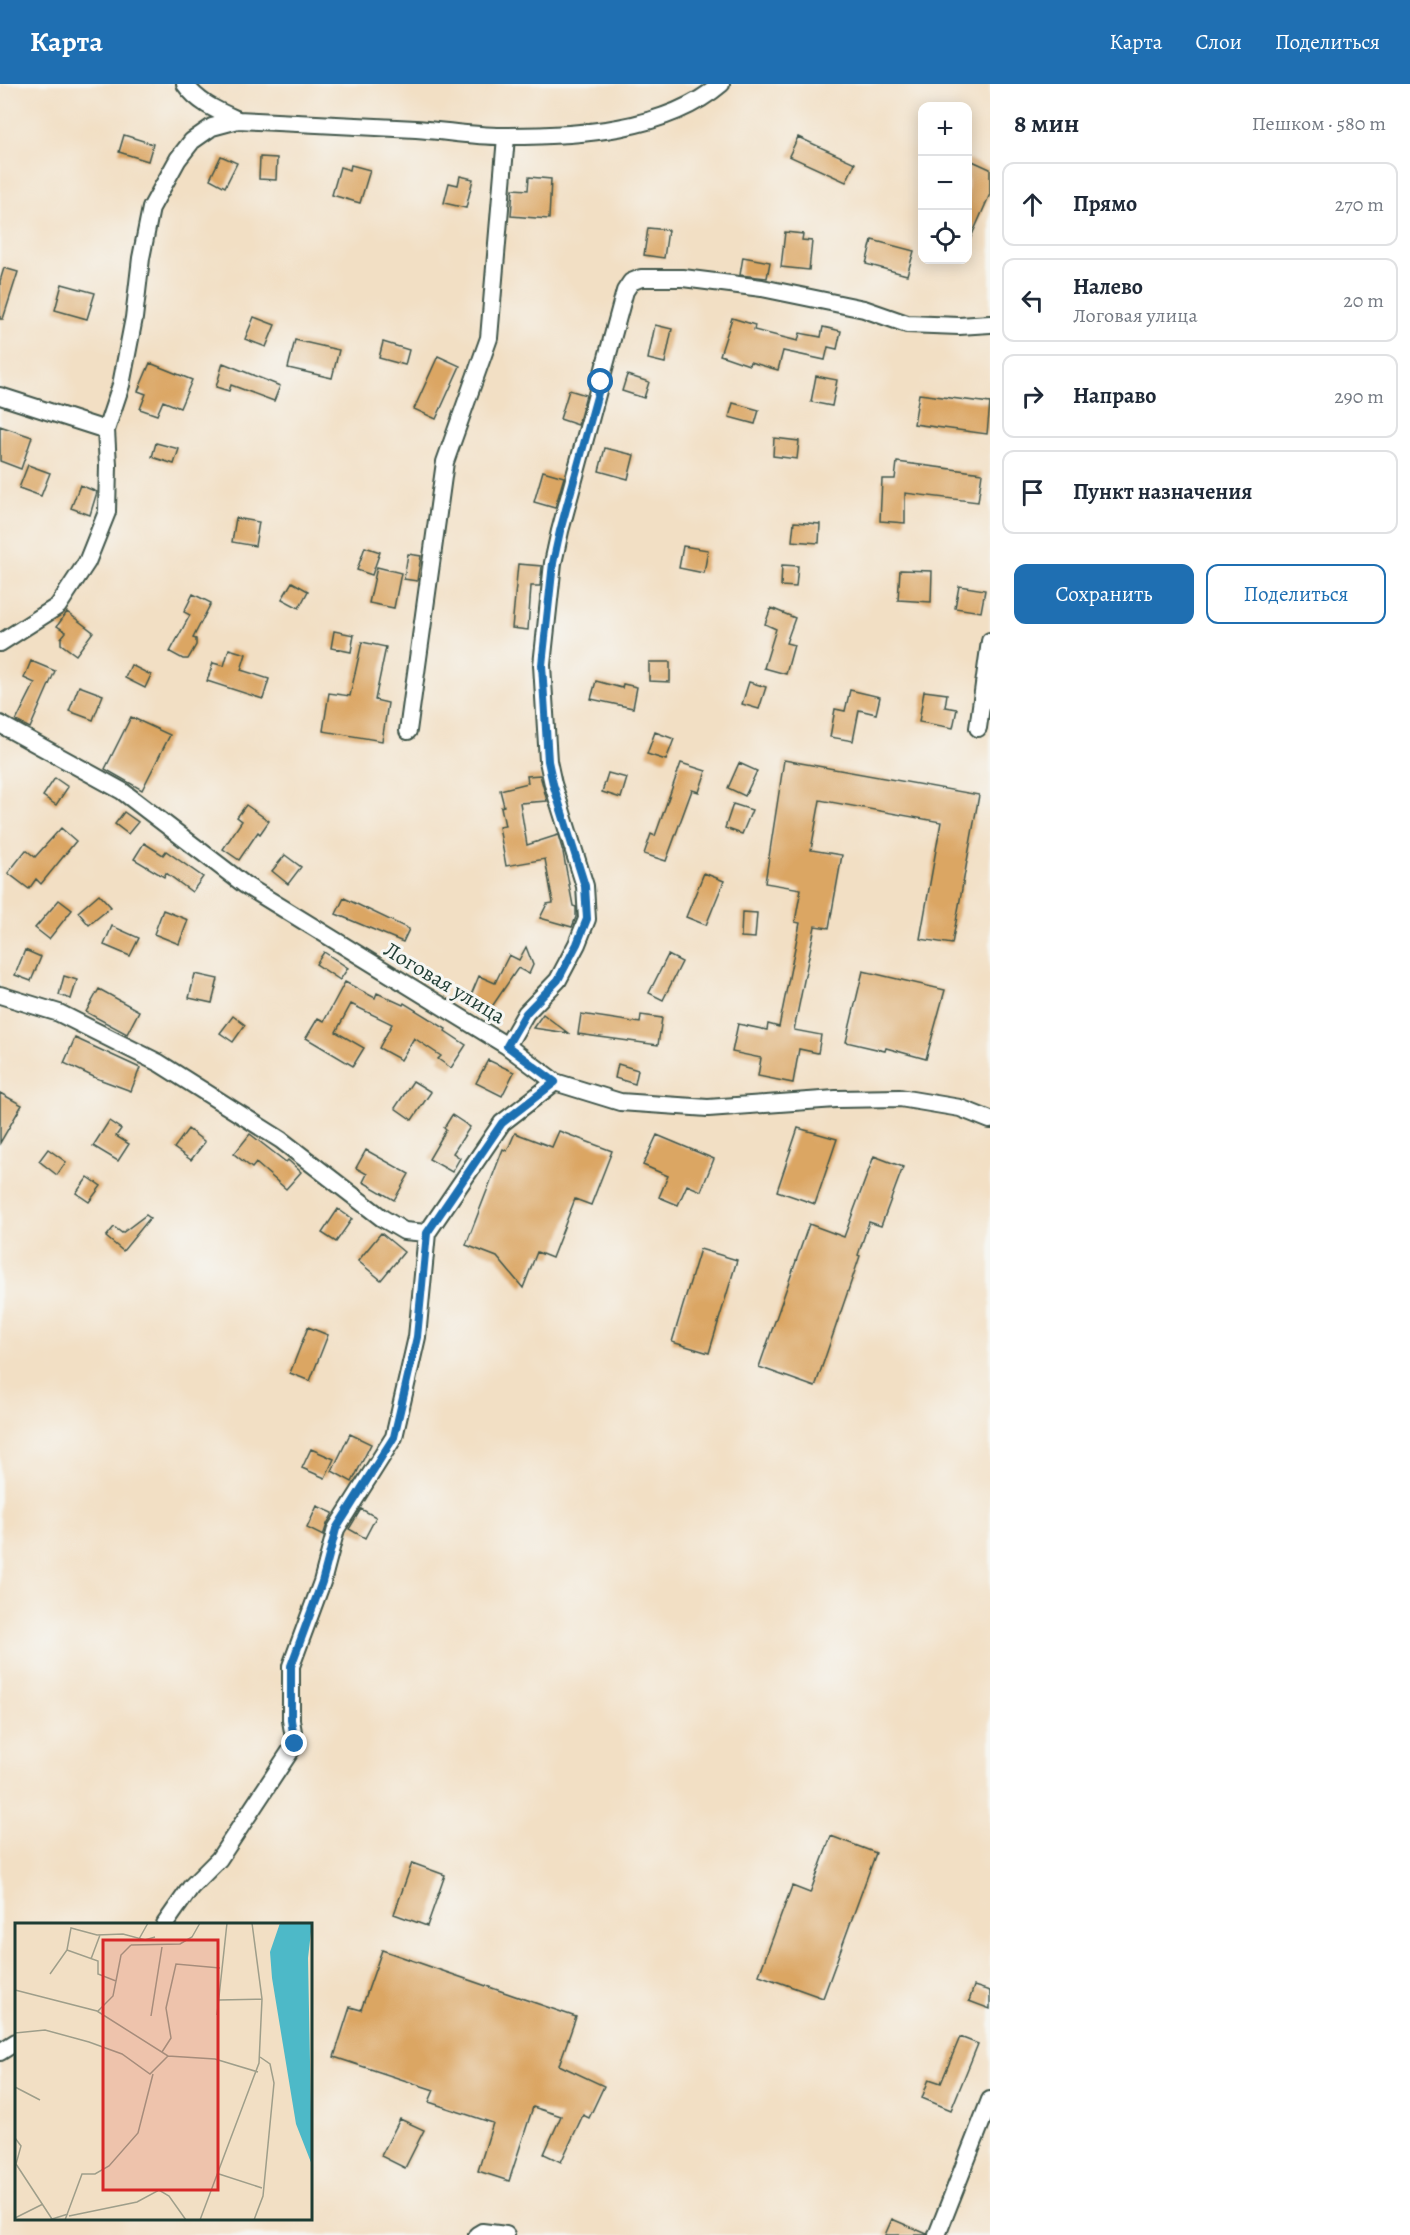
<!DOCTYPE html>
<html lang="ru">
<meta charset="utf-8">
<style>
body{margin:0;font-family:Alegreya,serif;background:#f6f6f7;color:#1f2937}
.controls{position:absolute;right:18px;top:18px;display:grid;overflow:hidden;border-radius:12px;box-shadow:0 3px 15px #0003}
.controls button{width:54px;height:54px;display:grid;place-items:center;padding:0;border:0;border-bottom:2px solid #e0e1e3;background:#fff;color:#1f2937;font:30px sans-serif}
.stop{position:absolute;width:18px;height:18px;margin:-14px;border:4px solid #1f6fb2;border-radius:50%;background:#fff}
.stop.end{background:#1f6fb2;border-color:#fff;box-shadow:0 2px 6px #0008}
.list{margin:0;padding:0;list-style:none}
h2{display:flex;justify-content:space-between;align-items:center;height:78px;margin:0;padding:0 24px;font-size:26px}
h2 small{font-size:20px;font-weight:400;color:#747a83}
.list li{display:grid;grid-template-columns:39px 1fr auto;gap:18px;align-items:center;box-sizing:border-box;height:84px;margin:0 12px 12px;padding:0 12px;border:2px solid #e0e1e3;border-radius:12px}
.list b{display:block;font-size:22px;white-space:nowrap}
.list p{margin:0;font-size:20px;white-space:nowrap;color:#747a83}
.list em{font-size:20px;font-style:normal;color:#747a83}
.actions{display:flex;gap:12px;padding:18px 24px}
.actions a{flex:1;padding:14px 0;border:2px solid #1f6fb2;border-radius:12px;text-align:center;font-size:21px;color:#1f6fb2}
.actions .main{background:#1f6fb2;color:#fff}
.icon{flex:none;width:33px;height:33px;fill:none;stroke:currentColor;stroke-width:2;stroke-linecap:round;stroke-linejoin:round}
.map{position:relative;flex:none;width:990px;height:2151px;overflow:hidden}
header{display:flex;align-items:center;gap:36px;box-sizing:border-box;height:84px;padding:0 30px;background:#1f6fb2;color:#fff}
header strong{font-size:28px}
nav{display:flex;gap:33px;margin-inline-start:auto;font-size:21px}
main{display:flex}
aside{flex:1;background:#fff}
.map>svg:first-child{display:block}
.building{fill:#dba664}
.lines{fill:none;stroke-linecap:round;stroke-linejoin:round}
.minor-casing{stroke:#3f554a;stroke-width:20}
.minor{stroke:#fff;stroke-width:16}
.route{stroke:#1f6fb2;stroke-width:8}
.labels{text-anchor:middle;stroke-width:6;stroke-linejoin:round;paint-order:stroke}
.street-label{font-size:22px;fill:#1f3d34;stroke:#f6f6f2}
.inset-road{fill:none;stroke:#9e9e8a;stroke-width:1.5}
.view{fill:#d62828;fill-opacity:0.15;stroke:#d62828;stroke-width:3}
.inset-edge{fill:none;stroke:#1f3d34;stroke-width:3}
</style>
<header>
<strong>Карта</strong>
<nav><a>Карта</a><a>Слои</a><a>Поделиться</a></nav>
</header>
<main>
<div class="map">
<svg width="990" height="2151" viewBox="0 0 990 2151">
<rect width="100%" height="100%" fill="#f6f6f2"/>
<filter id="ink" filterUnits="userSpaceOnUse"><feTurbulence type="fractalNoise" baseFrequency=".0167" numOctaves="2"/><feDisplacementMap in="SourceGraphic" scale="12" xChannelSelector="R" yChannelSelector="G"/><feConvolveMatrix kernelMatrix="1 2 1 2 8 2 1 2 1" color-interpolation-filters="sRGB"/></filter>
<filter id="wash" filterUnits="userSpaceOnUse"><feTurbulence type="fractalNoise" baseFrequency=".008" numOctaves="4" result="noise"/><feDisplacementMap in="SourceGraphic" scale="24" xChannelSelector="R" yChannelSelector="G"/><feGaussianBlur stdDeviation="1.35" result="paint"/><feColorMatrix in="noise" values="0 0 0 0 0 0 0 0 0 0 0 0 0 0 0 0 0 1.4 0 .05"/><feComposite in="paint" operator="in"/></filter>
<g filter="url(#wash)">
<rect width="100%" height="100%" fill="#f2dfc4"/>
<g id="blocks">
<path class="building" d="M124,51L153,60L148,77L119,68Z
M798,53L855,79L846,98L789,72Z
M221,72L237,79L225,103L210,95Z
M260,73L277,74L276,96L259,95Z
M968,75L990,85V110L968,160Z
M351,81L370,86L360,119L332,111L340,83L350,86Z
M460,92L473,95L466,124L444,119L449,99L458,101Z
M529,93L551,95L549,135L511,132L513,105L528,106Z
M648,144L668,146L664,174L644,171Z
M785,148L803,150L802,156L812,157L809,186L781,183Z
M872,156L914,167L907,191L866,180Z
M743,173L770,178L767,194L740,191Z
M4,184L18,188L3,235H0V197Z
M62,200L95,209L87,235L55,226Z
M254,233L275,241L266,263L245,255Z
M732,234L755,241L754,246L798,257L800,249L821,253L823,243L841,247L837,265L828,263L825,276L783,267L778,286L750,278L749,281L720,271Z
M655,241L672,245L665,279L648,275Z
M295,256L339,266L332,294L288,284Z
M383,258L409,266L405,281L379,274Z
M438,272L460,282L436,335L414,325Z
M150,279L192,296L180,324L163,317L157,331L140,325L146,310L138,307Z
M223,279L280,302L274,317L231,301L229,307L216,303Z
M627,291L649,298L644,314L622,307Z
M816,292L837,296L832,322L811,318Z
M569,306L586,311L578,341L560,335Z
M919,310L990,319L987,350L914,340Z
M733,319L759,326L755,340L729,333Z
M0,342L32,353L21,385L0,377Z
M774,354L799,357L797,375L773,372Z
M156,359L179,365L174,380L152,373Z
M605,364L634,371L628,395L599,387Z
M897,378L982,389L978,418L905,409V439L880,437L882,395H895Z
M28,381L50,389L41,412L19,404Z
M543,387L564,393L555,424L534,418Z
M80,401L97,408L90,431L71,424Z
M236,434L259,438L255,462L232,458Z
M794,438L820,440L819,459L792,457Z
M683,462L708,466L704,489L679,484Z
M365,463L380,468L372,491L357,486Z
M408,470L421,472L417,497L404,495Z
M518,480L542,482L540,502H531L528,546L512,544Z
M782,481L798,482L796,503L781,502Z
M377,483L401,489L394,524L369,519Z
M900,486L932,487L931,518L898,516Z
M292,498L308,507L299,524L282,515Z
M959,502L985,506L981,528L955,524Z
M193,510L211,519L193,554L196,555V561L188,575H183L170,568L190,531L184,528Z
M771,524L795,534L786,559L794,561L786,590L764,584L776,545L765,540Z
M67,528L93,548L76,571L61,560V554L66,548L57,542Z
M334,547L354,551L351,568L331,564Z
M362,558L386,563L375,616L388,619L382,657L323,647L329,609L350,612Z
M229,565L246,570L241,586L269,595L263,615L207,597L213,579L224,582Z
M31,577L55,587L30,644L16,637L35,599L24,594Z
M649,578H670V598L649,597Z
M131,581L151,591L145,604L125,594Z
M596,597L622,604L623,600L637,603L633,624L591,615Z
M749,598L766,603L759,625L742,620Z
M79,602L103,611L93,636L69,627Z
M850,606L880,613L876,630L859,626L853,657L830,653L835,625L845,627Z
M924,607L947,610L945,623L957,625L953,644L919,638Z
M131,633L170,651L142,706L105,685Z
M655,648L674,655L666,676L647,670Z
M784,676L979,711L952,860L920,855L941,738L820,716L811,766L842,771L829,844L815,842L794,946L821,951L818,969L799,965L793,999L758,992L761,974L732,968L738,940L767,946L768,940L779,943L800,839L795,838L801,805L765,799Z
M681,679L706,687L699,708L692,706L666,777L644,770L651,750L655,752Z
M739,679L757,687L745,712L728,704Z
M608,689L627,694L621,714L602,708Z
M540,691L547,717L520,719L527,761L558,751L563,768L573,822L576,823V833L572,843L540,834L547,820L553,819L545,775L506,782L499,743L505,742L501,723L504,722L500,706L528,699L527,692Z
M55,694L68,703L56,721L43,712Z
M733,720L752,726L742,750L725,744Z
M246,721L269,737L260,750L258,748L239,776L223,765L242,737L237,733Z
M124,728L138,738L128,750L115,740Z
M61,744L76,757L41,800L36,795L29,805L8,789L26,766L35,773Z
M144,759L163,771L166,767L203,793L192,808L166,789L164,793L134,775Z
M285,771L301,783L288,800L272,787Z
M704,789L724,797L706,841L686,833Z
M99,810L111,823L89,841L78,828Z
M344,814L409,845L403,858L336,830Z
M59,816L72,826L49,855L35,844Z
M163,826L188,836L179,860L154,850Z
M742,828L757,829L755,854L741,853Z
M112,842L139,854L130,872L104,861Z
M526,863L533,881L529,890L518,884L489,927L468,918L479,892L495,899L509,871L519,876Z
M25,866L41,873L31,897L15,891Z
M324,868L348,884L340,896L316,880Z
M668,871L682,878L663,916L649,909Z
M863,887L945,906L926,975L886,964L885,967L846,958Z
M195,890L218,895L212,919L189,914Z
M64,892L77,896L71,915L59,911Z
M345,898L375,914L377,909L403,921L404,919L446,945L445,947L466,961L451,984L438,975L441,972L414,954L401,976L379,964L392,940L351,920L336,948L364,964L353,982L306,954L318,934L324,937Z
M99,905L139,927L127,950L86,928Z
M543,930L568,949L533,944Z
M581,930L640,939L641,931L662,934L658,961L578,950Z
M233,932L245,941L233,958L220,949Z
M75,954L140,984L131,1007L96,994L64,979Z
M488,976L514,988L502,1012L476,999Z
M618,980L638,986L635,1000L615,994Z
M413,997L431,1008L412,1036L395,1024Z
M0,1009L22,1021L0,1059Z
M452,1031L470,1043L453,1069L460,1074L452,1088L429,1075L446,1046L444,1044Z
M109,1037L121,1045L116,1052L129,1060L118,1077L93,1062Z
M798,1044L837,1055L815,1120L777,1107Z
M188,1045L205,1058L191,1076L174,1064Z
M559,1047L612,1067L591,1121L575,1115L552,1174L537,1168L523,1204L497,1173L466,1161L503,1065L507,1067L515,1049L552,1063Z
M250,1050L286,1078L288,1076L301,1088L286,1105L256,1079L252,1084L234,1070Z
M657,1051L714,1075L701,1107L687,1101L678,1121L659,1113L668,1092L643,1081Z
M48,1065L66,1078L57,1091L39,1077Z
M366,1066L409,1090L394,1116L363,1098L367,1090L356,1084Z
M874,1072L903,1083L881,1142L869,1138L858,1171L860,1172L815,1303L759,1283L809,1140L844,1153Z
M88,1093L101,1102L89,1118L76,1109Z
M338,1125L352,1135L336,1158L322,1149Z
M146,1131L150,1134L123,1167L106,1153L114,1143L122,1149Z
M381,1149L404,1168L381,1196L358,1177Z
M700,1165L737,1176L709,1269L672,1258Z
M308,1243L328,1251L310,1297L290,1289Z
M350,1350L371,1360L352,1398L332,1387Z
M311,1365L334,1375L325,1394L302,1384Z
M317,1422L333,1429L327,1440L323,1452L307,1444Z
M361,1425L376,1433L365,1454L349,1445Z
M831,1752L876,1769L823,1914L759,1891L792,1802L810,1809Z
M412,1779L445,1791L427,1842L394,1830Z
M382,1866L576,1933L559,1981L604,2002L589,2034L583,2031L561,2078L544,2070L561,2032L533,2023L509,2097L478,2087L493,2039L429,2018L434,2006L334,1973L350,1923L361,1926Z
M974,1902L990,1907V1925L969,1917Z
M960,1953L978,1960L951,2026L922,2014L929,1995L941,1999Z
M400,2035L424,2046L405,2084L381,2072Z
M892,2135L927,2150V2151H885Z"/>
</g>
</g>
<g filter="url(#ink)">
<use href="#blocks" fill-opacity="0" stroke="#3f554a" stroke-width="1.5"/>
<g class="lines">
<g class="minor-casing">
<path id="minor" d="M185,0C198,19 218,27 238,36
M0,312L106,346L108,381L107,428L87,478L58,522L0,559
M106,346L121,301L134,234L141,174L151,124L178,75L192,57L212,43L238,36C298,39 357,42 416,45C447,47 477,53 508,52C577,52 666,47 721,0
M0,640L122,707L245,801L507,962L555,998L620,1018L708,1024L836,1015L900,1014L960,1024L990,1036
M978,644L990,557
M408,647L445,378L489,254L506,53
M0,911L59,929L159,979L281,1056L382,1134L404,1147L427,1149L502,1039L555,998
M507,962L526,929L558,896L577,860L587,835L585,802L553,700L548,677L542,581L553,479L560,447L625,207L631,198L641,194H683L762,204L864,225L907,240L959,242L990,240
M165,1840L191,1803L219,1775L295,1660L291,1636V1582L322,1498L336,1445L394,1353L417,1253L427,1149
M0,1968L16,1958
M477,2151L482,2148L506,2151
M937,2151L990,2016"/>
</g>
<use href="#minor" class="minor"/>
</g>
</g>
<g class="lines" filter="url(#ink)">
<path class="route" d="M295,1660L291,1636V1582L322,1498L336,1445L394,1353L417,1253L427,1149L502,1039L555,998L507,962L526,929L558,896L577,860L587,835L585,802L553,700L548,677L542,581L553,479L560,447L601,298"/>
</g>
<g class="labels">
<g class="street-label">
<text transform="translate(445 898) rotate(31)" y="8">Логовая улица</text>
</g>
</g>
<g transform="translate(15 1839)">
<rect width="297" height="297" fill="#f2dfc4"/>
<path d="M265,0H297L293,35L297,242L281,201L257,55L255,29Z" fill="#4db9c8"/>
<path class="inset-road" d="M124,16L133,0M116,22L165,21L177,14L185,0M52,27L83,38V51L101,58L98,73L83,88M76,36L85,12M35,51L52,27L56,5L82,12L108,11L130,17L140,14M101,58L106,32L116,22M0,67L82,88L153,133L200,136L243,149M204,77L247,76M202,92L212,0M136,93L147,24M0,110L30,107L74,119L107,131L135,151L153,133M147,129L156,115L151,85L161,41L205,45M0,164L25,177M0,215L6,223L1,241L37,296M204,251L247,265M54,293L122,279L144,267L154,273L171,297M0,295L28,281M34,297L53,291M50,297L67,251H80L94,243L123,210L138,151M185,297L244,140L247,76L237,0M239,297L248,273L259,160L255,141L245,134"/>
<path class="view" d="M88,17H203V267H88Z"/>
<rect width="297" height="297" class="inset-edge"/>
</g>
</svg>
<div class="controls">
<button>+</button>
<button>−</button>
<button><svg class="icon" aria-label="locate" viewBox="0 0 24 24"><circle cx="12" cy="12" r="6"/><path d="M12 2v4M12 18v4M2 12h4M18 12h4"/></svg></button>
</div>
<div class="stop" style="left:601px;top:298px"></div>
<div class="stop end" style="left:295px;top:1660px"></div>
</div>
<aside>
<h2>8 мин<small>Пешком · 580 m</small></h2>
<ul class="list">
<li><svg class="icon" aria-label="ahead" viewBox="0 0 24 24"><path d="M12 20V5M6 11l6-6 6 6"/></svg><div><b>Прямо</b></div><em>270 m</em></li>
<li><svg class="icon" aria-label="left" viewBox="0 0 24 24"><path d="M17 20v-9H6M10 6l-5 5 5 5"/></svg><div><b>Налево</b><p>Логовая улица</p></div><em>20 m</em></li>
<li><svg class="icon" aria-label="right" viewBox="0 0 24 24"><path d="M7 20v-9h11M14 6l5 5-5 5"/></svg><div><b>Направо</b></div><em>290 m</em></li>
<li><svg class="icon" aria-label="arrive" viewBox="0 0 24 24"><path d="M6 21V4h12l-3 4 3 4H6"/></svg><div><b>Пункт назначения</b></div></li>
</ul>
<div class="actions"><a class="main">Сохранить</a><a>Поделиться</a></div>
</aside>
</main>
